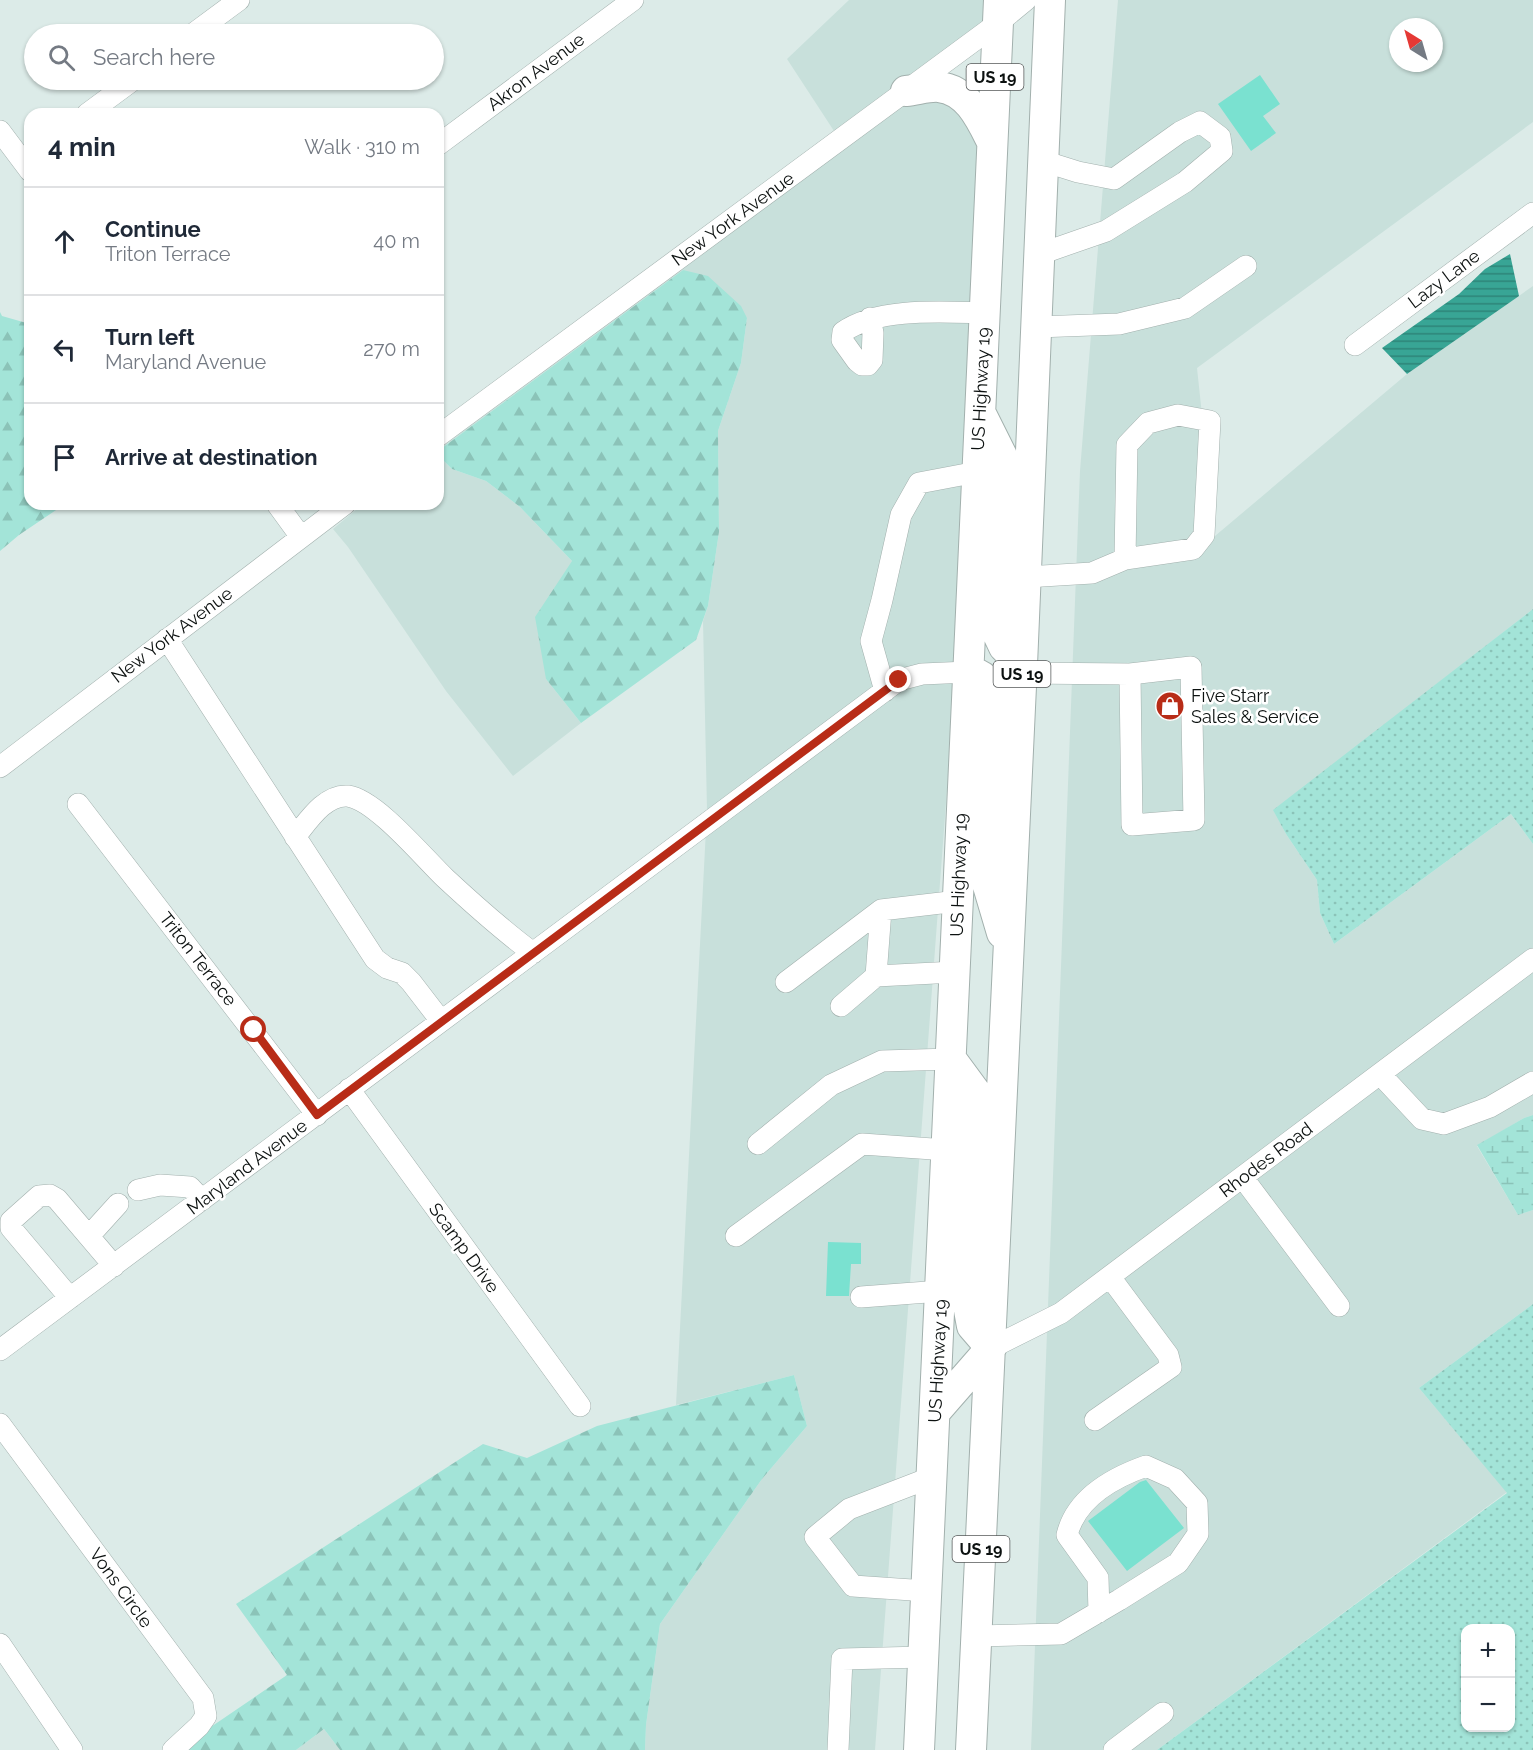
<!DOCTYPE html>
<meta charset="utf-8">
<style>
body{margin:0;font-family:Raleway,sans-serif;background:#f2f2f3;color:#1f2937}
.controls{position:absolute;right:18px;bottom:18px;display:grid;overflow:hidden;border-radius:12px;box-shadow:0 2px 4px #0004}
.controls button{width:54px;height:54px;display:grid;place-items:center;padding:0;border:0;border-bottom:2px solid #e0e1e3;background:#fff;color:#1f2937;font:30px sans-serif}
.compass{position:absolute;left:1389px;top:18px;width:54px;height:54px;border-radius:50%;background:#fff;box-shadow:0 2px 4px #0004;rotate:323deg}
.stop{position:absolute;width:18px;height:18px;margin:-14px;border:4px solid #b82c17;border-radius:50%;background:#fff}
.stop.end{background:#b82c17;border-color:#fff;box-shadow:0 2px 6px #0008}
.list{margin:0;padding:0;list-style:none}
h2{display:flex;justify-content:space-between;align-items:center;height:78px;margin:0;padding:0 24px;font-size:26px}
h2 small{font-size:20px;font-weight:400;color:#747a83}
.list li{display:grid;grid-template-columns:39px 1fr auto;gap:18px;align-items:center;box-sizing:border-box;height:108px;padding:0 24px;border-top:2px solid #e0e1e3}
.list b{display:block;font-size:22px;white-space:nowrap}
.list p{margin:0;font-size:20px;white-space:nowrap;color:#747a83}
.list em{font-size:20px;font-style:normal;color:#747a83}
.icon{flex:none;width:33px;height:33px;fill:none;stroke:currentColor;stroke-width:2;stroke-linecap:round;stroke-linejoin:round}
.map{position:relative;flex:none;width:1533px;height:1750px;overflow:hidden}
.search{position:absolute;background:#fff;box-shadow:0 2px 4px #0004;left:24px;top:24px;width:420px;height:66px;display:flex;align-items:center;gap:15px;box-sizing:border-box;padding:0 21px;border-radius:33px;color:#747a83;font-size:22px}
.panel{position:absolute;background:#fff;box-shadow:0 2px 4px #0004;left:24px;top:108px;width:420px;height:402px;border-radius:18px}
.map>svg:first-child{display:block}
.built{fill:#c8e0db;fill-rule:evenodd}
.grass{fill:url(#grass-dots);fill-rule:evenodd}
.forest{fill:url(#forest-firs)}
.wetland{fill:url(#wetland-marsh)}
.water{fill:url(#water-rules)}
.building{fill:#7ae1d0}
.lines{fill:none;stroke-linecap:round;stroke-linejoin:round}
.minor-casing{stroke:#a2b0ad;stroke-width:22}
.highway-casing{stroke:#a2b0ad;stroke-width:32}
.minor{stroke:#fff;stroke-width:21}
.highway{stroke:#fff;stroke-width:30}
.route{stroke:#b82c17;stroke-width:8}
.labels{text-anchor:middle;stroke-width:5;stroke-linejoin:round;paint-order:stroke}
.shield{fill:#fff;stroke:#555858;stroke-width:1.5}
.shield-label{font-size:16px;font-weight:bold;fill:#0c1110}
.street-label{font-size:18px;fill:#0c1110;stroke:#fff}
.poi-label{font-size:18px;fill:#0c1110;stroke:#fff;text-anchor:start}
</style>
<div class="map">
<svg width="1533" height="1750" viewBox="0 0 1533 1750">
<defs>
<pattern id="grass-dots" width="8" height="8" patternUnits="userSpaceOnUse" patternTransform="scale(1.5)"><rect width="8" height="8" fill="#a3e4d8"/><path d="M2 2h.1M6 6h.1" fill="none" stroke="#8bc3b8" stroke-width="1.8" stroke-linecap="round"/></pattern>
<pattern id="forest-firs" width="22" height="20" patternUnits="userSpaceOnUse" patternTransform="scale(1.5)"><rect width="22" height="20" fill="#a3e4d8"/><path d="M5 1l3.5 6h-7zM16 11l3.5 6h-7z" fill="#8bc3b8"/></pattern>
<pattern id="wetland-marsh" width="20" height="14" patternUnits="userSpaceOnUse" patternTransform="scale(1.5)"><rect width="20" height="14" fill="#a3e4d8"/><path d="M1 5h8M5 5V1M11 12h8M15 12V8" fill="none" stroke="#8bc3b8"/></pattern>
<pattern id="water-rules" width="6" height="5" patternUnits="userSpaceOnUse" patternTransform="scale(1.5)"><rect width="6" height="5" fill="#38a595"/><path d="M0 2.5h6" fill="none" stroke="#2e8578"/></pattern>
</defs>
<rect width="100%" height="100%" fill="#dcebe8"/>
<path class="built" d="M849,0H988V18L834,131L787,59Z
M1118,0H1533V122L1197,368L1215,536L1407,374L1533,286V609L1274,811L1286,834L1317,880L1320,913L1334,944L1511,814L1533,844V1115L1524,1118L1477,1146L1518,1215L1533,1210V1304L1419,1388L1507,1492L1157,1750H1031L1080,471ZM1398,27H1434V63H1398Z
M940,97L957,105L982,142L962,589L875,1750H645L646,1725L660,1624L762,1479L807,1426L794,1375L676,1405L707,810L703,621L708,606L719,532L718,431L741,363L747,318L683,270L438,451V448L911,100Z
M438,455L452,469L486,481L520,507L572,561L546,679L581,723L513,776L446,691L348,547L333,529L363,504H438Z
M324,1729L340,1750H296Z"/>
<path class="grass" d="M1533,609V844L1511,814L1334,944L1320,913L1317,880L1286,834L1273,810Z
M1533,1304V1750H1157L1507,1493L1419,1388ZM1466,1628H1510V1728H1466Z"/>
<path class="forest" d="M683,270L708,276L741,306L747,318L741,363L718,431L719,532L708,606L696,640L581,723L546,679L535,617L572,561L520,507L486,481L452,469L438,455V451Z
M0,312L2,316L30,324V504H65L19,535L0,551Z
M794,1375L807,1426L762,1479L660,1624L646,1725L645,1750H340L324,1729L296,1750H177L287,1675L236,1604L483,1444L527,1458L597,1426Z"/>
<path class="wetland" d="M1533,1115V1210L1518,1215L1477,1145L1524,1118Z"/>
<path class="water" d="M1510,254L1519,296L1407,374L1382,348L1459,294L1485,269Z"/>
<path class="building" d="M1260,75L1280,104L1263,116L1276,133L1251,151L1218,104Z
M828,1242L861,1243V1264H851L849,1296H826Z
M1146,1480L1184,1528L1127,1571L1088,1521L1140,1482Z"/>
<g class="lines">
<g class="minor-casing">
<path id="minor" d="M193,34L239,0
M87,114L133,80
M0,131L30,171
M438,145L633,0
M1040,254L1106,231L1185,182L1222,151L1220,137L1200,122L1180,132L1114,179L1078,172L1043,161
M870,318L873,333L872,360L868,365H862L857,361L842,340L843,332C878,307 943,312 984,313
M1037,327L1119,324L1185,308L1246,266
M1355,345L1533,213
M438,436L998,23L1026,0
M277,504L301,537
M1026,577L1092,573L1125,559L1127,445L1148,423L1178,415L1210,421L1204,535L1193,549L1125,559
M167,639L375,959L387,968L402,973L411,982L441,1021
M1022,673L1130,674L1132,825L1194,820L1191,667L1130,674
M885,691L871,641L882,600L901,515L919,483L977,472
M0,767L345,504
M78,804L317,1115
M295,837C308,821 325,794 348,796C376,800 424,858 445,878C473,904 502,930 533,953
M876,976L881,910
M786,982L881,910L958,901
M841,1006L876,976L955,972
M1380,1074L1422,1119L1444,1124L1490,1107L1533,1082
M349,1089L580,1406
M758,1144L831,1085L882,1061L951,1059
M1243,1178L1339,1306
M138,1190L160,1185L190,1187L202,1200
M89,1236L118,1204
M736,1236L862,1144L947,1150
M861,1297L941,1291
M70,1298L11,1228V1221L39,1196L50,1195L57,1199L114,1266
M991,1348L1061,1313L1533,959
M0,1350L899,680L922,674L968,672
M1095,1420L1171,1367L1168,1355L1110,1277
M0,1424L203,1698L206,1716L199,1726L173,1750
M927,1591L853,1586L815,1537L849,1509L932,1477
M977,1636L1061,1634L1119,1600L1178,1563L1198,1534L1197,1503L1175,1479L1146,1466C1112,1478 1076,1498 1067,1535L1098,1578L1099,1612
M0,1644L72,1750
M838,1750L842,1659L924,1657
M1114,1750L1163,1713"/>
</g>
<g class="highway-casing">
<path id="highway" d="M906,91C917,90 929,86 939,87C968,90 981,120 992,142
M981,414L1002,456L995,628L1004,647L1022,665
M968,672C984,674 991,683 993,698L986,879L1002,933
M951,1059L976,1093L968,1232L967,1299L972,1326L991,1348
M936,1411L991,1348
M919,1750L999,0
M971,1750L1022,665L1050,0"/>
</g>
<use href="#minor" class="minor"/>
<use href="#highway" class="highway"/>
</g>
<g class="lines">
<path class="route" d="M254,1030L317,1115L899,680"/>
</g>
<defs>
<g id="shop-disc" transform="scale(1.5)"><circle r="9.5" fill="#b82c17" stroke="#fff"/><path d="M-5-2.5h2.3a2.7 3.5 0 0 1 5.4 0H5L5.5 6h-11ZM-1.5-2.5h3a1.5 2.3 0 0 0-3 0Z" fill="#fff"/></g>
</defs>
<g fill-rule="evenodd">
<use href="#shop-disc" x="1170" y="706"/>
</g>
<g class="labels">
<g class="shield">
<rect x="966.5" y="64" width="57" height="26" rx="4.5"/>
<rect x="993.5" y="661" width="57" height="26" rx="4.5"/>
<rect x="952.5" y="1536" width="57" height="26" rx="4.5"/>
</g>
<g class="shield-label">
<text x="995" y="83">US 19</text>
<text x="1022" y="680">US 19</text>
<text x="981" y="1555">US 19</text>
</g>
<g class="street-label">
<text transform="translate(536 72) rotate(-37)" y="6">Akron Avenue</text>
<text transform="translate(733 219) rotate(-36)" y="6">New York Avenue</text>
<text transform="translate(1444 279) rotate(-37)" y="6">Lazy Lane</text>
<text transform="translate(981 389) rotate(-87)" y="6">US Highway 19</text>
<text transform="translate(172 635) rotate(-37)" y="6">New York Avenue</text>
<text transform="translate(959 875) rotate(-88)" y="6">US Highway 19</text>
<text transform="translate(198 959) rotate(52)" y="6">Triton Terrace</text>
<text transform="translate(1266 1160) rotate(-37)" y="6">Rhodes Road</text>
<text transform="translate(247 1167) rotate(-37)" y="6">Maryland Avenue</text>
<text transform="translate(464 1248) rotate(54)" y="6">Scamp Drive</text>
<text transform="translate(938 1361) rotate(-87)" y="6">US Highway 19</text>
<text transform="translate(121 1588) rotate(54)" y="6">Vons Circle</text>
</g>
<g class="poi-label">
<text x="1191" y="702">Five Starr<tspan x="1191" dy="21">Sales &amp; Service</tspan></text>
</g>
</g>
</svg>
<div class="controls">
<button>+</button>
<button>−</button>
</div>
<svg class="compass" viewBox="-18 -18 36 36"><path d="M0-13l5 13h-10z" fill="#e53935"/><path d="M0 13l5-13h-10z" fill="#747a83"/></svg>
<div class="stop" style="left:254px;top:1030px"></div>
<div class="stop end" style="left:899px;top:680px"></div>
<div class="search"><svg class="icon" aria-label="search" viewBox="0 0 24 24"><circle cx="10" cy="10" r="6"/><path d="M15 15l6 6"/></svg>Search here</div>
<section class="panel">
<h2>4 min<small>Walk · 310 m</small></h2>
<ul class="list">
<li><svg class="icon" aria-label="ahead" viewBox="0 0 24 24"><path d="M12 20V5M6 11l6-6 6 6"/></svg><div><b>Continue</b><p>Triton Terrace</p></div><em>40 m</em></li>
<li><svg class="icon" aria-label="left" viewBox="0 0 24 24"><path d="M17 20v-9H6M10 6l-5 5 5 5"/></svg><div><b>Turn left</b><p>Maryland Avenue</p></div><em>270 m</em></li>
<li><svg class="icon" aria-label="arrive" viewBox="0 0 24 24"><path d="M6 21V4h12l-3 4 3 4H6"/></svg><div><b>Arrive at destination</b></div></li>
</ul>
</section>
</div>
